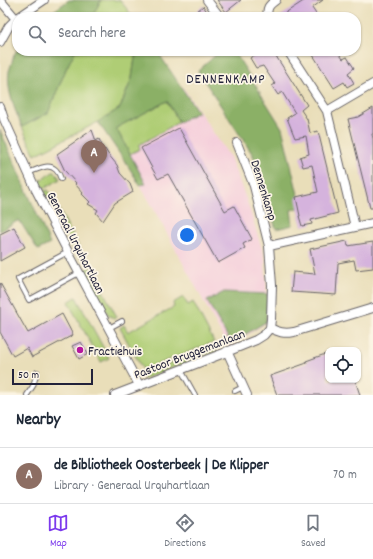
<!DOCTYPE html>
<meta charset="utf-8">
<style>
body{margin:0;font-family:Dekko,sans-serif;background:#f6f6f7;color:#1f2937}
.controls{position:absolute;right:12px;bottom:12px;display:grid;overflow:hidden;border-radius:8px;box-shadow:0 1px 3px #0004}
.controls button{width:36px;height:36px;display:grid;place-items:center;padding:0;border:0;border-bottom:1px solid #e0e1e3;background:#fff;color:#1f2937;font:20px sans-serif}
.scale{position:absolute;left:12px;bottom:10px;width:81px;box-sizing:border-box;padding-left:4px;border:2px solid #22223b;border-top:0;font-size:11px;line-height:14px;white-space:nowrap;color:#22223b;-webkit-text-stroke:3px #fcf5e5;paint-order:stroke}
.you{position:absolute;left:187px;top:235px;width:14px;height:14px;margin:-10px;border:3px solid #fff;border-radius:50%;background:#1a73e8;box-shadow:0 0 0 6px #1a73e833}
.badge{display:grid;place-items:center;width:26px;height:26px;border-radius:50%;background:#7c3aed;color:#fff;font-size:13px;font-weight:700}
.pin{position:absolute;translate:-50% -33px;filter:drop-shadow(0 1px 2px #0008)}
.pin::after{content:'';position:absolute;top:21px;width:14px;height:12px;background:inherit;clip-path:polygon(0 0,100% 0,50% 100%)}
.list{margin:0;padding:0;list-style:none}
h2{display:flex;justify-content:space-between;align-items:center;height:52px;margin:0;padding:0 16px;font-size:17px}
h2 small{font-size:13px;font-weight:400;color:#747a83}
.list li{display:grid;grid-template-columns:26px 1fr auto;gap:12px;align-items:center;box-sizing:border-box;height:56px;padding:0 16px;border-top:1px solid #e0e1e3}
.list b{display:block;font-size:15px;white-space:nowrap}
.list p{margin:0;font-size:13px;white-space:nowrap;color:#747a83}
.list em{font-size:13px;font-style:normal;color:#747a83}
.icon{flex:none;width:22px;height:22px;fill:none;stroke:currentColor;stroke-width:2;stroke-linecap:round;stroke-linejoin:round}
.map{position:relative;flex:none;width:373px;height:395px;overflow:hidden}
.search{position:absolute;background:#fff;box-shadow:0 1px 3px #0004;left:12px;right:12px;top:12px;height:44px;display:flex;align-items:center;gap:10px;box-sizing:border-box;padding:0 14px;border-radius:16px;color:#747a83;font-size:15px}
.sheet{height:108px;background:#fff}
nav{display:flex;justify-content:space-around;align-items:center;box-sizing:border-box;height:56px;border-top:1px solid #e0e1e3;background:#fff;font-size:11px;color:#747a83}
nav a{display:grid;justify-items:center;gap:2px}
nav .on{color:#7c3aed}
.map>svg:first-child{display:block}
.built{fill:#f5cfdb}
.green{fill:#afcd74;stroke:#687858}
.forest{fill:#8bb066;stroke:#566950}
.building{fill:#d5b3dd}
.lines{fill:none;stroke-linecap:round;stroke-linejoin:round}
.service-casing{stroke:#686467;stroke-width:6}
.minor-casing{stroke:#686467;stroke-width:10}
.service{stroke:#fff;stroke-width:4}
.minor{stroke:#fff;stroke-width:8}
.poi-dot{fill:#b5179e;stroke:#fcf5e5;stroke-width:1.5}
.labels{text-anchor:middle;stroke-width:3.5;stroke-linejoin:round;paint-order:stroke}
.street-label{font-size:13px;fill:#22223b;stroke:#fcf5e5}
.poi-label{font-size:13px;fill:#22223b;stroke:#fcf5e5;text-anchor:start}
.neighbourhood-label{font-size:14px;letter-spacing:1px;fill:#22223b;stroke:#fcf5e5}
</style>
<div class="map">
<svg width="373" height="395" viewBox="0 0 373 395">
<rect width="100%" height="100%" fill="#fcf5e5"/>
<filter id="ink" filterUnits="userSpaceOnUse"><feTurbulence type="fractalNoise" baseFrequency=".025" numOctaves="2"/><feDisplacementMap in="SourceGraphic" scale="8" xChannelSelector="R" yChannelSelector="G"/><feConvolveMatrix kernelMatrix="1 2 1 2 8 2 1 2 1" color-interpolation-filters="sRGB"/></filter>
<filter id="wash" filterUnits="userSpaceOnUse"><feTurbulence type="fractalNoise" baseFrequency=".012" numOctaves="4" result="noise"/><feDisplacementMap in="SourceGraphic" scale="16" xChannelSelector="R" yChannelSelector="G"/><feGaussianBlur stdDeviation="0.9" result="paint"/><feColorMatrix in="noise" values="0 0 0 0 0 0 0 0 0 0 0 0 0 0 0 0 0 1.4 0 .05"/><feComposite in="paint" operator="in"/></filter>
<g filter="url(#wash)">
<rect width="100%" height="100%" fill="#e9deb9"/>
<path class="built" d="M182,86L230,157L247,201L265,258L268,322L228,347L150,202L128,166L105,132Z"/>
<path class="green" d="M101,0H120L133,17H92Z
M75,51H136L132,78L120,108L98,122L35,155L22,127L48,113L66,69Z
M167,101L179,122L139,145L140,149L130,154L116,128Z
M53,172H55L60,179L47,187L43,188L40,183L41,180Z
M48,190L84,256L80,257L74,249L44,191Z
M90,267L117,317L114,318L108,315L84,270Z
M76,297L109,358L101,362L68,302Z
M183,297L188,305L193,302L214,342L143,370L120,328L124,325L128,332L174,307L173,303Z
M216,346L217,350L143,379L141,374Z"/>
<path class="forest" d="M69,0H101L92,17H45Z
M17,50V51H75L66,69L48,113L22,127C15,110 6,90 9,71C10,68 11,65 12,62C13,58 14,54 17,50Z
M136,51H157L198,112L179,122L167,101L116,128L146,184L140,185L128,166L98,122L120,108L132,78Z
M220,51H234L282,128L301,207L291,210L293,225L276,229L253,155L198,71Z
M0,130L50,244L38,250L19,220L0,231Z
M224,292L268,294L266,322L231,343L207,301Z"/>
<g id="blocks">
<path class="building" d="M217,0H241L226,12Z
M305,0H323L312,8L318,17H279Z
M203,6L211,17H190Z
M260,51H266L269,56L274,53L307,105L301,110L307,119L310,133L318,131L338,213L311,220L312,224L302,226L299,216H300L296,197L318,192L312,165L303,167L300,157L309,154L306,136L295,138L287,118L295,113L282,92L278,95L272,86L275,84L263,66L256,68L250,58Z
M319,51H337L343,59L347,57L354,68L348,73L354,83L347,87L344,82L334,88L313,55Z
M373,108V134H372L373,139V208H370L348,119L358,117Z
M179,128L225,211L234,206L252,239L243,244L245,248L218,263L168,174L158,179L141,148Z
M92,130L96,141L99,139L104,150L105,149L108,154L117,165L120,173L130,184L133,192L115,203L103,221L96,213L98,210L88,204L90,202L82,194L83,193L75,184L76,183L65,171L57,154Z
M14,227L25,247L0,261V234Z
M347,241L348,246L373,242V268L356,270L354,260L338,263L336,295L291,292L293,272L315,274L310,249Z
M0,283L28,333L62,314L73,335L32,357L27,348L13,356L0,332Z
M81,342L88,354L79,359L72,346Z
M328,353V380H355L360,395H277L270,376L307,363L306,361Z"/>
</g>
</g>
<g filter="url(#ink)">
<use href="#blocks" fill-opacity="0" stroke="#686467" stroke-width="1"/>
<g class="lines">
<g class="service-casing">
<path id="service" d="M28,173C37,170 48,162 56,170C58,172 60,176 61,179
M68,252L18,279L29,300L79,273
M109,328L122,321
M181,370L195,395
M235,391L243,387
M27,395L33,386L37,372"/>
</g>
<g class="minor-casing">
<path id="minor" d="M0,0L16,19
M207,0L220,17
M19,17L44,0
M268,17C266,8 269,5 276,0
M0,42L9,26L17,18
M288,51L327,111L355,227L373,223
M0,107L4,119L36,190L68,252L139,385
M327,111L373,84
M237,143L254,186L269,246
M270,328C278,332 284,334 294,332L373,308
M227,351L247,395
M115,395L224,353L256,340L264,335L270,328L271,319L272,285L269,246L355,227"/>
</g>
<use href="#service" class="service"/>
<use href="#minor" class="minor"/>
</g>
</g>
<circle class="poi-dot" cx="80" cy="350" r="4"/>
<g class="labels">
<g class="street-label">
<text transform="translate(265 190) rotate(73)" y="5">Dennenkamp</text>
<text transform="translate(77 242) rotate(63)" y="5">Generaal Urquhartlaan</text>
<text transform="translate(189 353) rotate(-21)" y="5">Pastoor Bruggemanlaan</text>
</g>
<g class="poi-label">
<text x="88" y="355">Fractiehuis</text>
</g>
<g class="neighbourhood-label">
<text x="226" y="83">DENNENKAMP</text>
</g>
</g>
</svg>
<div class="controls">
<button><svg class="icon" aria-label="locate" viewBox="0 0 24 24"><circle cx="12" cy="12" r="6"/><path d="M12 2v4M12 18v4M2 12h4M18 12h4"/></svg></button>
</div>
<div class="scale">50 m</div>
<div class="you"></div>
<div class="pin badge" style="left:94px;top:173px;background:#8d6e63">A</div>
<div class="search"><svg class="icon" aria-label="search" viewBox="0 0 24 24"><circle cx="10" cy="10" r="6"/><path d="M15 15l6 6"/></svg>Search here</div>
</div>
<section class="sheet">
<h2>Nearby<small></small></h2>
<ul class="list">
<li><span class="badge" style="background:#8d6e63">A</span><div><b>de Bibliotheek Oosterbeek | De Klipper</b><p>Library · Generaal Urquhartlaan</p></div><em>70 m</em></li>
</ul>
</section>
<nav>
<a class="on"><svg class="icon" aria-label="map" viewBox="0 0 24 24"><path d="M3 6l6-2 6 2 6-2v14l-6 2-6-2-6 2zM9 4v14M15 6v14"/></svg>Map</a>
<a><svg class="icon" aria-label="directions" viewBox="0 0 24 24"><path d="M12 3l9 9-9 9-9-9zM9 14v-3h6M13 9l2 2-2 2"/></svg>Directions</a>
<a><svg class="icon" aria-label="saved" viewBox="0 0 24 24"><path d="M7 4h10v16l-5-4-5 4z"/></svg>Saved</a>
</nav>
